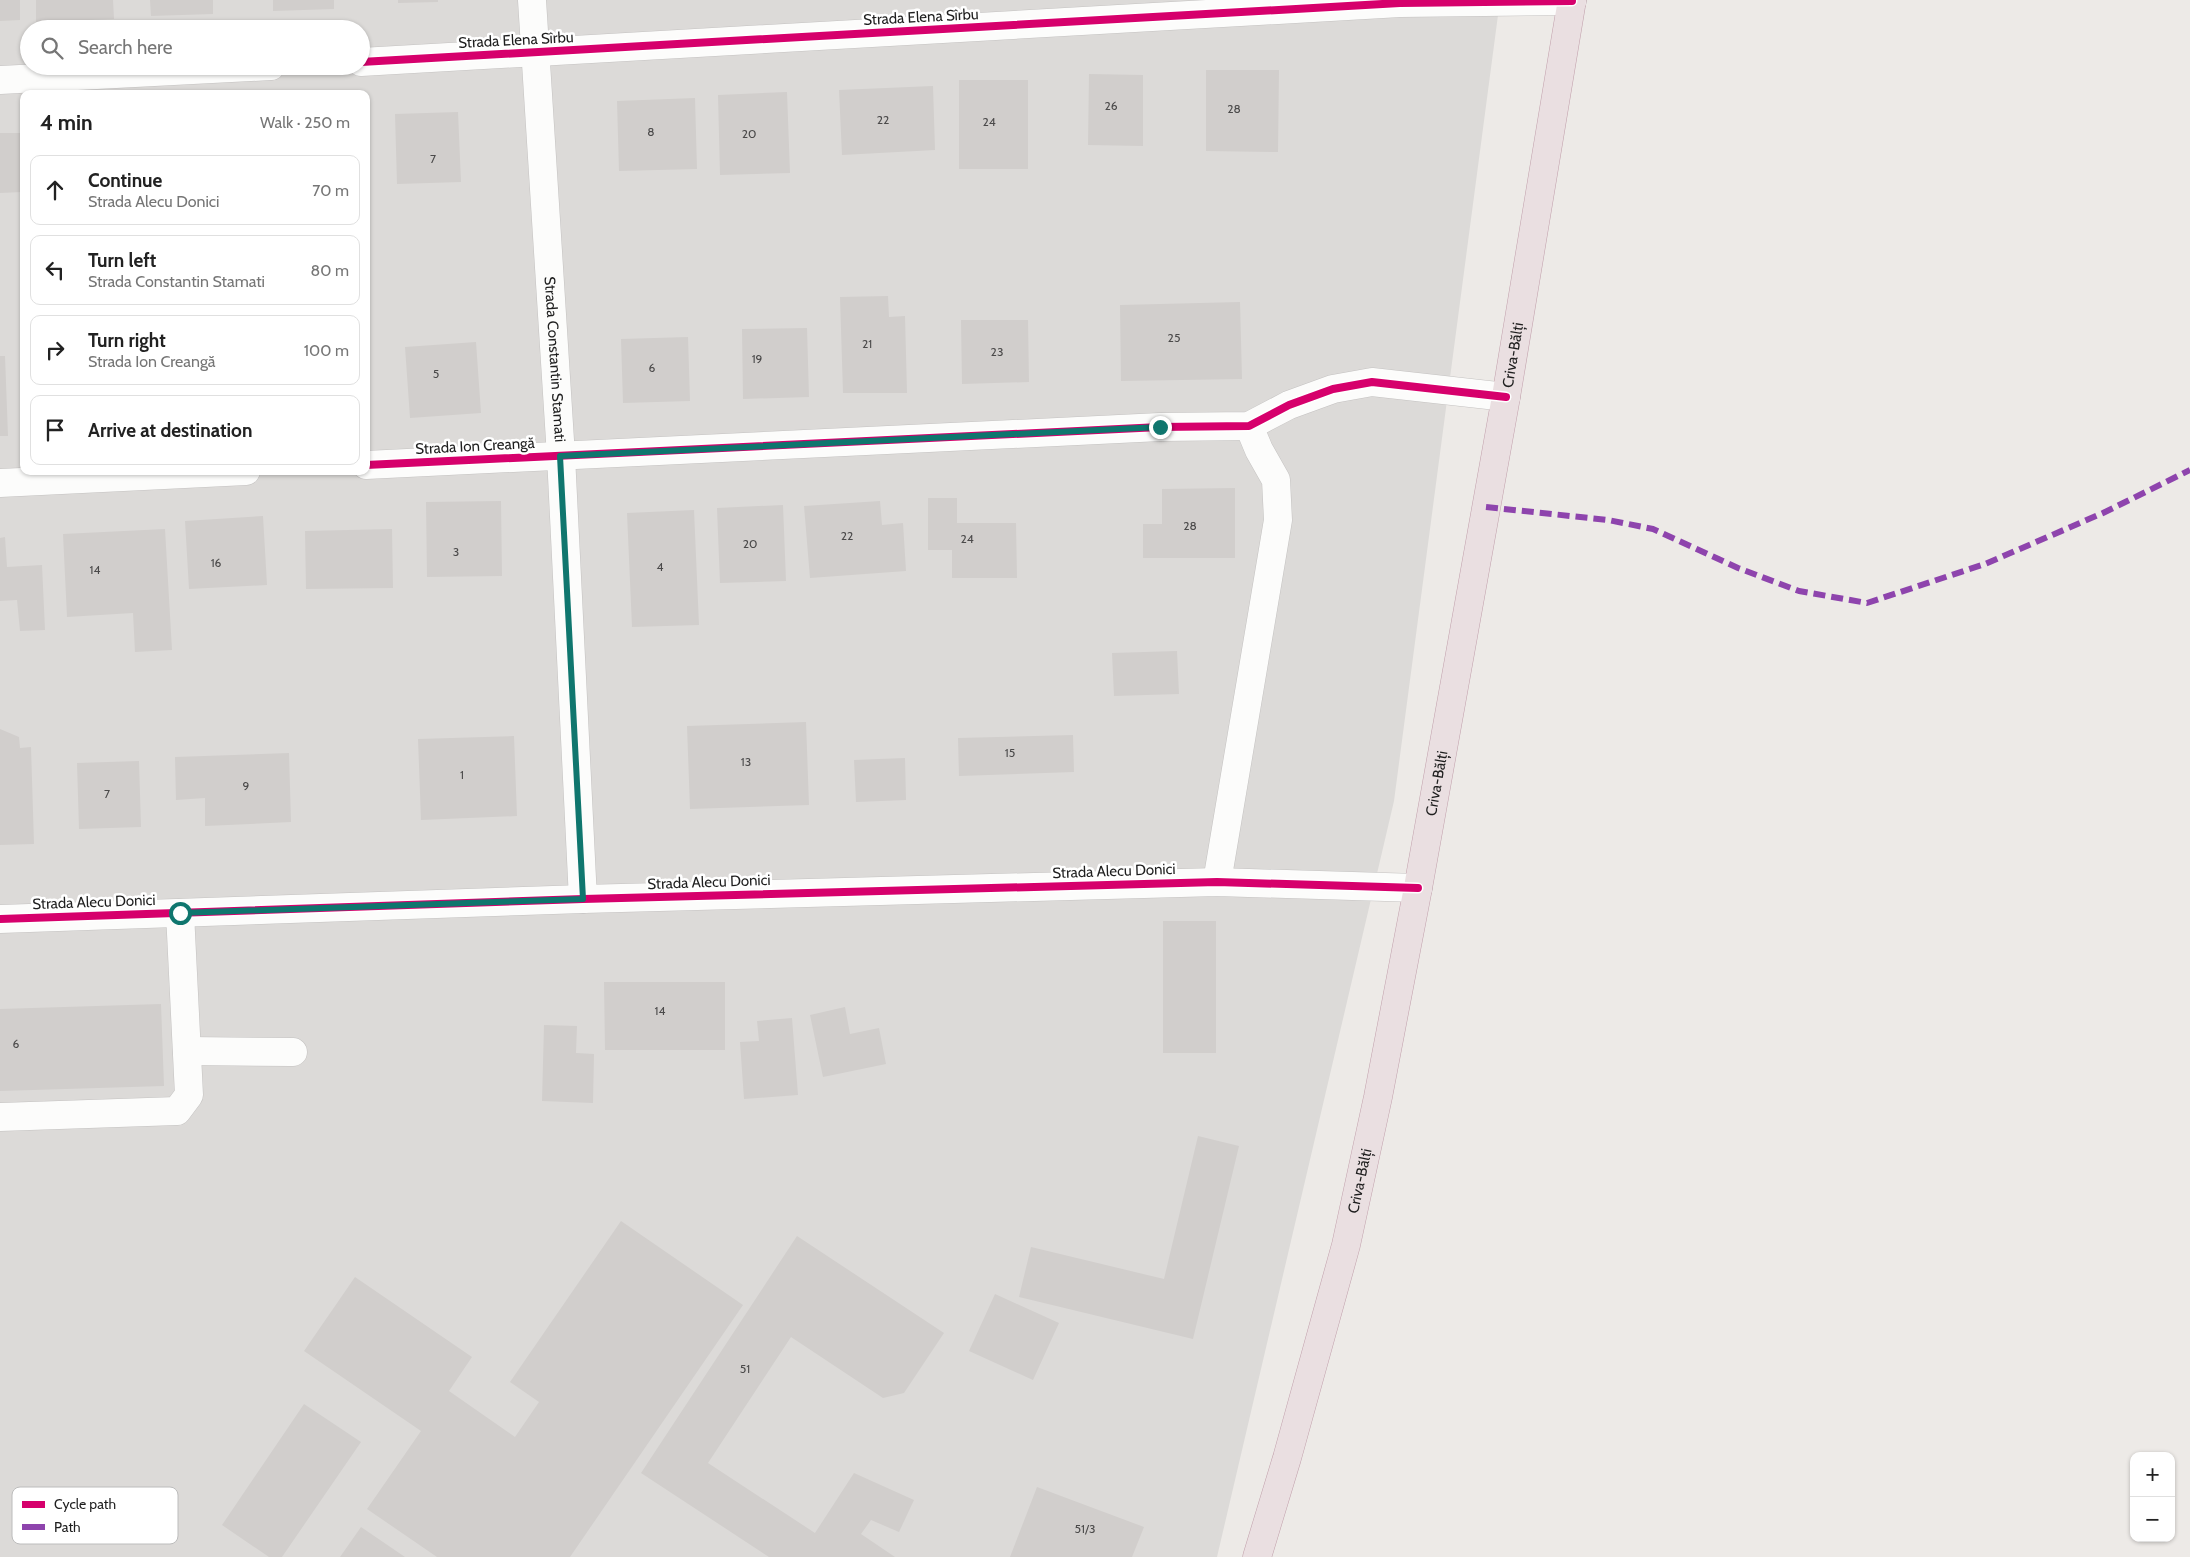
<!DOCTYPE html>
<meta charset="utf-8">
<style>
body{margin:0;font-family:Cabin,sans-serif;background:#f2f2f2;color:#222}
.controls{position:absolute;right:15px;bottom:15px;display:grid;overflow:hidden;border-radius:10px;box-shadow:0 1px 4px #0004}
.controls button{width:45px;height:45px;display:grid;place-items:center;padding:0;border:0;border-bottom:1px solid #e0e0e0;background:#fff;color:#222;font:25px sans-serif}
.stop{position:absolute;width:15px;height:15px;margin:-11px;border:4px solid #0f766e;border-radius:50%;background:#fff}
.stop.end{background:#0f766e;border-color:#fff;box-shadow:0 1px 5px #0008}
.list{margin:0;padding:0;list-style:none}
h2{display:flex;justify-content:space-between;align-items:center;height:65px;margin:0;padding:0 20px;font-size:21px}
h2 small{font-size:16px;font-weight:400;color:#767676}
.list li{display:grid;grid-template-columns:32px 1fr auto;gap:15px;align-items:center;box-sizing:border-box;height:70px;margin:0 10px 10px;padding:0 10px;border:1px solid #e0e0e0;border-radius:10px}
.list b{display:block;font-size:19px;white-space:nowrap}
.list p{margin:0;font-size:16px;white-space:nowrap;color:#767676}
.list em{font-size:16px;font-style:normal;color:#767676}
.icon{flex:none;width:28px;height:28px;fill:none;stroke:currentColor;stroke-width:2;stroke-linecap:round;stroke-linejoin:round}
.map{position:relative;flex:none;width:2190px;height:1557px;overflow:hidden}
.search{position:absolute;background:#fff;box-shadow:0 1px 4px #0004;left:20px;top:20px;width:350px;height:55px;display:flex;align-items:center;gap:12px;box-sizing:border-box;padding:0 18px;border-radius:28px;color:#767676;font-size:19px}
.panel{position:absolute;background:#fff;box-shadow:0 1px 4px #0004;left:20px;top:90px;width:350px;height:385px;border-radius:10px}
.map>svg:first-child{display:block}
.residential{fill:#dcdad8;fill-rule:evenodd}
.building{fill:#d1cecc}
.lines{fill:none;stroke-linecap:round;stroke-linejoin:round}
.minor-casing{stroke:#c4c2c1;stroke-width:29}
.highway-casing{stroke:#c19fab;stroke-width:29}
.minor{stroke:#fcfcfb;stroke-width:28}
.highway{stroke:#eadfe1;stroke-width:28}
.quiet{stroke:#8e44ad;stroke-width:6;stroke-dasharray:12 6;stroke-linecap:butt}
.cycleway-casing{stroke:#fff;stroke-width:11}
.cycleway{stroke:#d6006c;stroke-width:8}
.route{stroke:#0f766e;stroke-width:6}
.labels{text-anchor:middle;stroke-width:5;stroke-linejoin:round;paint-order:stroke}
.number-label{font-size:12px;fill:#4b4a4a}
.street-label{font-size:15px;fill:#1e1e1e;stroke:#fff}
.key{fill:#fff;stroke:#bcbcbc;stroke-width:1}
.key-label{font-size:14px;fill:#1e1e1e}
</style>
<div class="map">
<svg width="2190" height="1557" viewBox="0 0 2190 1557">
<rect width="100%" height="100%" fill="#edeae7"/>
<path class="residential" d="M0,0H1500L1394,801L1217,1557H0ZM29,29H361V66H29ZM24,94H366V471H24Z"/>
<path class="building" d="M0,0H20V20L0,21Z
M36,0H113L114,19L36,22Z
M150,0H213V14L151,16Z
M273,0H334V9L273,11Z
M398,0H438V2L398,3Z
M1206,70H1279L1278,152L1206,151Z
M1089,74L1143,75V146L1088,145Z
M959,80H1028V169H959Z
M933,86L935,150L842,155L839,90Z
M787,92L790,173L720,175L718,95Z
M695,98L697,169L619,171L617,101Z
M458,112L461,182L397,184L395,114Z
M0,133H20L22,192L0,193Z
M888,296L889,317L905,316L907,393H843L840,297Z
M1240,302L1242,379L1121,381L1120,305Z
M961,320H1028L1029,382L962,384Z
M807,328L809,397L743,399L742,329Z
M688,337L690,401L623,403L621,339Z
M476,342L481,413L410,418L405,347Z
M0,356H5L8,436H0Z
M1235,488V558H1143V524H1162V489Z
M928,498H957V523H1016L1017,578H952V550H928Z
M501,501L502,576L427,577L426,502Z
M880,501L882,525L903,523L906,571L810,578L804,506Z
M783,505L786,581L720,583L717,508Z
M694,510L699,625L632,627L627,513Z
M263,516L267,585L189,589L185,521Z
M165,529L172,650L135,652L133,613L67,617L63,534Z
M392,529L393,588L306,589L305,531Z
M5,537L7,567L42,565L45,630L20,631L17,600L0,601V538Z
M1177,651L1179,694L1114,696L1112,653Z
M806,722L809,805L690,809L687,726Z
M0,729L19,737L20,748L31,747L34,844L0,845Z
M1073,735L1074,772L959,776L958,738Z
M514,736L517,816L421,820L418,739Z
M289,753L291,822L205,826V798L176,800L175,757Z
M905,758L906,800L856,802L854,760Z
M139,761L141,827L79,829L77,763Z
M1163,921H1216V1053H1163Z
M604,982H725V1050H605Z
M161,1004L164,1086L0,1091V1009Z
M845,1007L850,1034L879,1028L886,1064L823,1077L810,1015Z
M792,1018L798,1095L744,1099L740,1042L759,1041L757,1021Z
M544,1025L577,1026L576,1053L594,1054L593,1103L542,1101Z
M1198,1136L1239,1146L1193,1339L1019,1297L1031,1247L1164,1279Z
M621,1221L743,1305L570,1557H437L367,1509L421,1431L304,1351L355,1277L472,1357L449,1391L515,1437L539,1402L510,1382Z
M797,1236L944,1333L904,1393L883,1398L791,1337L708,1463L815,1533L854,1473L914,1500L899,1532L871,1520L861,1534L895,1557H769L641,1473Z
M995,1294L1059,1323L1033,1380L969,1351Z
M304,1404L361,1442L282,1557H269L222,1525Z
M1037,1487L1144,1527L1132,1557H1010Z
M361,1527L405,1557H340Z"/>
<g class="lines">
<g class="minor-casing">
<g id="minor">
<path id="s1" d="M532,0L561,456L583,899"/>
<path d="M361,62L1400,3L1572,1"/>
<path d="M0,80L271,66"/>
<path d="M366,465L1160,427L1249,426L1289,405L1333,389L1372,382L1506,397"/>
<path d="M0,483L246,471"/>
<path d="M1217,882L1278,520L1276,480L1259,450L1249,426"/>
<path d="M0,919L583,899L1217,882L1418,888"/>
<path d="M187,1051L293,1052"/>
<path d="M0,1117L177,1111L189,1095L180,913"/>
</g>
</g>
<g class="highway-casing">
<g id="highway">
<path id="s2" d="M1257,1557L1287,1458L1346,1245L1378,1097L1418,888L1506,397L1572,0"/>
</g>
</g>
<use href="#minor" class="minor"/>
<use href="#highway" class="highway"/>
<path class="quiet" d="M1486,507L1608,520L1653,529L1738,568L1799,591L1867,603L1985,564L2103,513L2190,470"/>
<g class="cycleway-casing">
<path id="cycleway" d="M361,62L1400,3L1572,1
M366,465L1160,427L1249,426L1289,405L1333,389L1372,382L1506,397
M0,919L583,899L1217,882L1418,888"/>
</g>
<use href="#cycleway" class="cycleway"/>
</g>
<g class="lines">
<path class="route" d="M180,913L583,899L560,456L1160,427"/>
</g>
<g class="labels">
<g class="number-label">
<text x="1111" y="110">26</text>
<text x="1234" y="113">28</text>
<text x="883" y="124">22</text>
<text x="989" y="126">24</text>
<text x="651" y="136">8</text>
<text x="749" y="138">20</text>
<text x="433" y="163">7</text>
<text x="1174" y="342">25</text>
<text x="867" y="348">21</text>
<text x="997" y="356">23</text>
<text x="757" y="363">19</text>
<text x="652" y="372">6</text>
<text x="436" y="378">5</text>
<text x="1190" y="530">28</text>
<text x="847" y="540">22</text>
<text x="967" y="543">24</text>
<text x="750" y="548">20</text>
<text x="456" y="556">3</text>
<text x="216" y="567">16</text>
<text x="660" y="571">4</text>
<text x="95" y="574">14</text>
<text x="1010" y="757">15</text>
<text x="746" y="766">13</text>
<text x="462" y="779">1</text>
<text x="246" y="790">9</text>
<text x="107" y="798">7</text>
<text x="660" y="1015">14</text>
<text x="16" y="1048">6</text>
<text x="745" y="1373">51</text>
<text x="1085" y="1533">51/3</text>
</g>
<g class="street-label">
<text transform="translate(921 17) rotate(-3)" y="5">Strada Elena Sîrbu</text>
<text transform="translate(516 40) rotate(-3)" y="5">Strada Elena Sîrbu</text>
<text dy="5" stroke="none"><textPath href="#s2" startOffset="1230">Criva-Bălți</textPath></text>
<text dy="5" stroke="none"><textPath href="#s1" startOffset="360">Strada Constantin Stamati</textPath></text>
<text transform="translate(475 446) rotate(-3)" y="5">Strada Ion Creangă</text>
<text dy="5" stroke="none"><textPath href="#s2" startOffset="795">Criva-Bălți</textPath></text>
<text transform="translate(1114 871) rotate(-2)" y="5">Strada Alecu Donici</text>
<text transform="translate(709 882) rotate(-2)" y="5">Strada Alecu Donici</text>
<text transform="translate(94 902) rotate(-2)" y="5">Strada Alecu Donici</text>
<text dy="5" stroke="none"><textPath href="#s2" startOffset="390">Criva-Bălți</textPath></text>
</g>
</g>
<rect x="12" y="1487" width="166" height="57" rx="8" class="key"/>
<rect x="22" y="1501" width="23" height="7" fill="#d6006c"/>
<rect x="22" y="1524" width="23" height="6" fill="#8e44ad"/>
<g class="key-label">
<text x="54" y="1509">Cycle path</text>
<text x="54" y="1532">Path</text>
</g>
</svg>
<div class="controls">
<button>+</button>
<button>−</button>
</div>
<div class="stop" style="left:180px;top:913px"></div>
<div class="stop end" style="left:1160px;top:427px"></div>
<div class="search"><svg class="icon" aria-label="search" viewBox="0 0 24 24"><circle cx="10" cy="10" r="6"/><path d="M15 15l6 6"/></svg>Search here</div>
<section class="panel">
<h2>4 min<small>Walk · 250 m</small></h2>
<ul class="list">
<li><svg class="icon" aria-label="ahead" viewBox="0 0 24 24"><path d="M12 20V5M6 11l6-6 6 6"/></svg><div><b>Continue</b><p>Strada Alecu Donici</p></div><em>70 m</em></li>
<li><svg class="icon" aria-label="left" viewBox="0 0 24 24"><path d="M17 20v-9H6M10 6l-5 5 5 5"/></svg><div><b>Turn left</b><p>Strada Constantin Stamati</p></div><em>80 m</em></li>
<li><svg class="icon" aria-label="right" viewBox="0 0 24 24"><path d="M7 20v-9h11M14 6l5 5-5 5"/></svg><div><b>Turn right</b><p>Strada Ion Creangă</p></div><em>100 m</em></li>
<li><svg class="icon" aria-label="arrive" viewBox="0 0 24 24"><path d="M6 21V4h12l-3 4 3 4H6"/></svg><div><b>Arrive at destination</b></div></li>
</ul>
</section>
</div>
